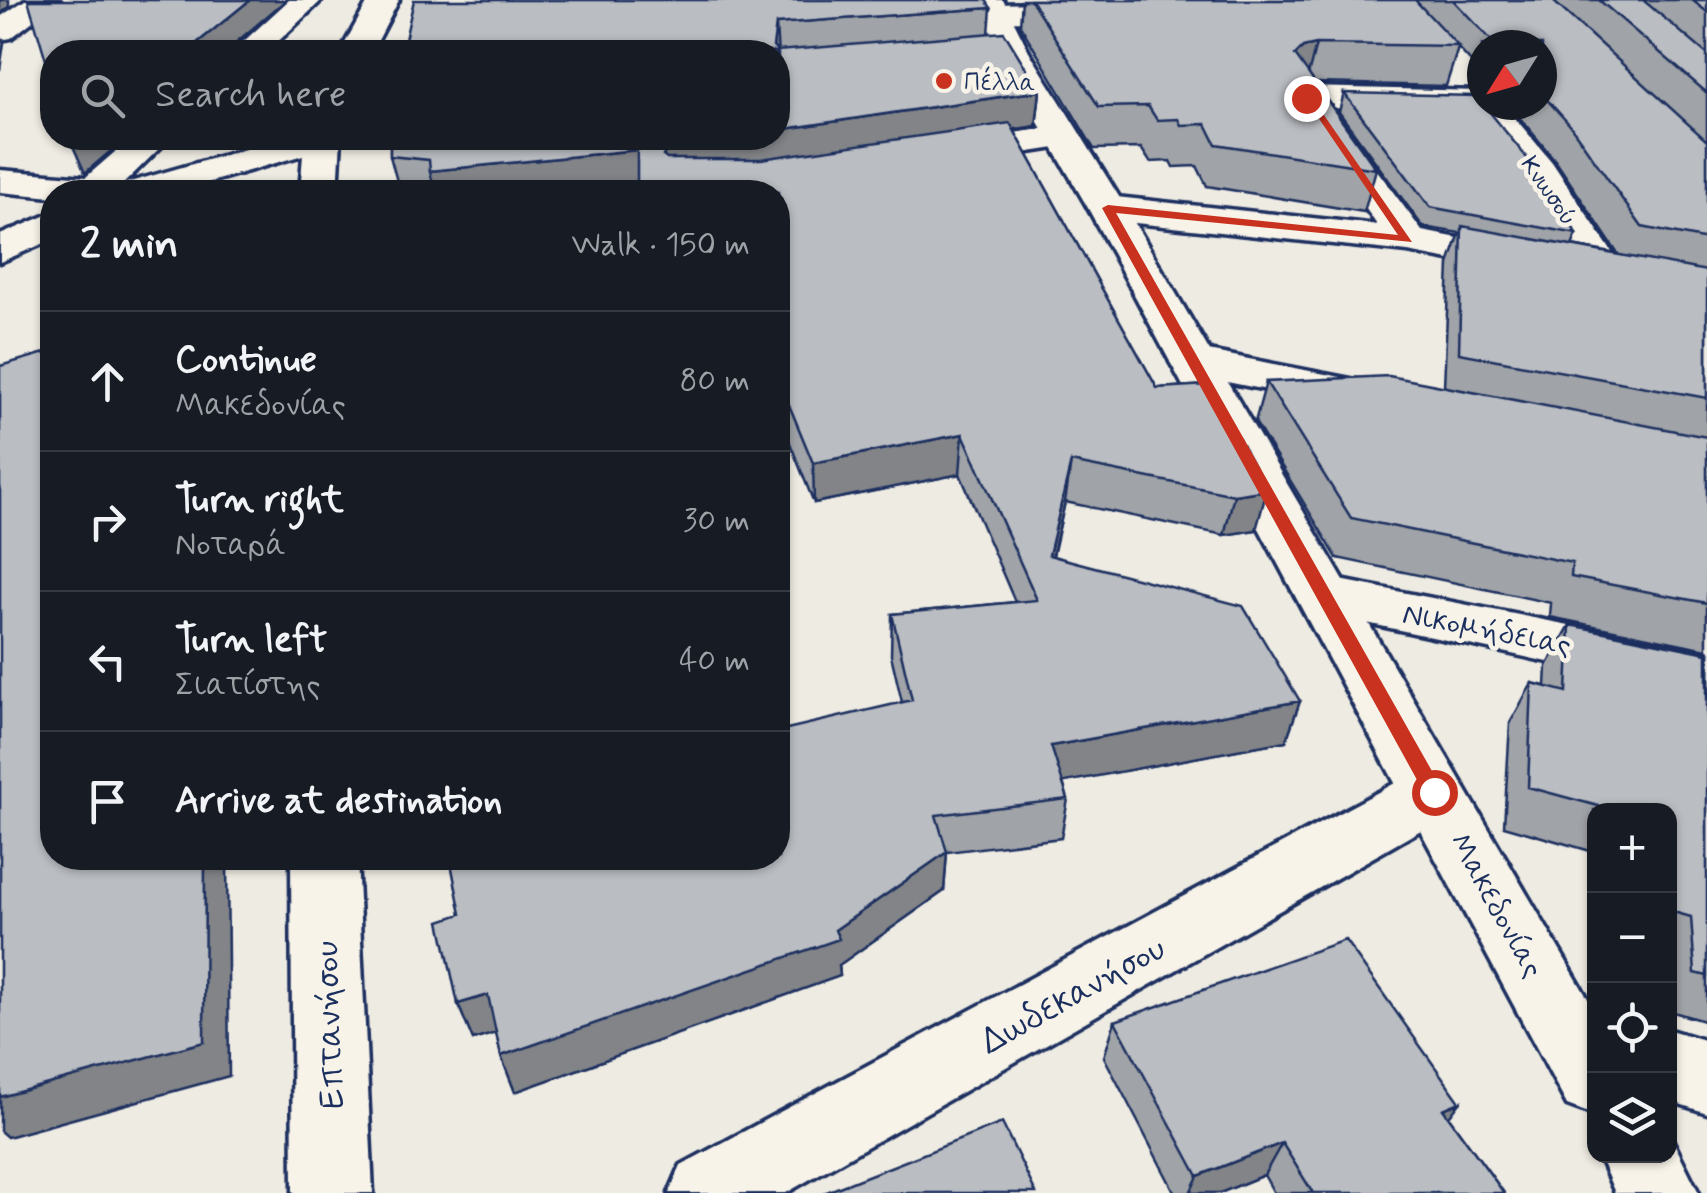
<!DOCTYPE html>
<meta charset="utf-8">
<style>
body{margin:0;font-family:Mynerve,sans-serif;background:#242831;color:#f1f3f6}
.controls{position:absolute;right:30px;bottom:30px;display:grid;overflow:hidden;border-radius:20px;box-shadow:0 2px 8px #0004}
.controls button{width:90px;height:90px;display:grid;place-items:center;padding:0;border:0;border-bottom:2px solid #363941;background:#171b24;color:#f1f3f6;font:50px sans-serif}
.compass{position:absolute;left:1467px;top:30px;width:90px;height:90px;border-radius:50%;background:#171b24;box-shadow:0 2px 8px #0004;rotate:233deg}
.stop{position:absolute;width:30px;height:30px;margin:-22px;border:8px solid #c8321e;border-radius:50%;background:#fff}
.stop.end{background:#c8321e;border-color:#fff;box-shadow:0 2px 10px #0008}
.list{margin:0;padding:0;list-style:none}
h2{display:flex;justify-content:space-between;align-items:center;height:130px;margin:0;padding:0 40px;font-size:42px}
h2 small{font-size:32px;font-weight:400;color:#9ea1a6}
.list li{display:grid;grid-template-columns:65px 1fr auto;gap:30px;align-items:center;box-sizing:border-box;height:140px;padding:0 40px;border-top:2px solid #363941}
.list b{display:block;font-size:38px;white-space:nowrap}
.list p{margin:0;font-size:32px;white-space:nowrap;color:#9ea1a6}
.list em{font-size:32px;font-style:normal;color:#9ea1a6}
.icon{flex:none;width:55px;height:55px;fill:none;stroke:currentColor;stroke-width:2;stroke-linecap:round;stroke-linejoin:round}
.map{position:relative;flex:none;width:1707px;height:1193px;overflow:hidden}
.search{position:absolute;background:#171b24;box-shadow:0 2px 8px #0004;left:40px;top:40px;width:750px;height:110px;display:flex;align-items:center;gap:25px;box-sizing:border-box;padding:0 35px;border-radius:40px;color:#9ea1a6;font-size:38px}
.panel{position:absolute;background:#171b24;box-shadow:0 2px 8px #0004;left:40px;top:180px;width:750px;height:690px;border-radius:40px}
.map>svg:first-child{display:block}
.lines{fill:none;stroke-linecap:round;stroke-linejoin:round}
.street-casing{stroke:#1b2f5e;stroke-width:7}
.secondary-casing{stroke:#1b2f5e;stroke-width:7}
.street{fill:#f7f3e8;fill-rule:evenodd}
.secondary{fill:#f7f3e8;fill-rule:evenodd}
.wall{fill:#a0a3a7;stroke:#1b2f5e;stroke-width:2.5}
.shaded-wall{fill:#828488;stroke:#1b2f5e;stroke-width:2.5}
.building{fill:#babdc2;stroke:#1b2f5e;stroke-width:2.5}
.route{fill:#c8321e}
.poi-dot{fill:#c8321e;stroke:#f7f3e8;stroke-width:4}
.labels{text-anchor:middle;stroke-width:9;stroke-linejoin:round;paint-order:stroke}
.far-poi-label{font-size:25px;fill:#1b2f5e;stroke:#f7f3e8;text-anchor:start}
.far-street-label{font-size:25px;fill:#1b2f5e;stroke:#f7f3e8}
.street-label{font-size:30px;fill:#1b2f5e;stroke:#f7f3e8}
.near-street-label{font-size:35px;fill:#1b2f5e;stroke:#f7f3e8}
</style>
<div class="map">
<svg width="1707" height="1193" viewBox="0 0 1707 1193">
<rect width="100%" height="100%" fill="#eeebe2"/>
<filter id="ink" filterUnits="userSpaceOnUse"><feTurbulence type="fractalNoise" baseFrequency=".01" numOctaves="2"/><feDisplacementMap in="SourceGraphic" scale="20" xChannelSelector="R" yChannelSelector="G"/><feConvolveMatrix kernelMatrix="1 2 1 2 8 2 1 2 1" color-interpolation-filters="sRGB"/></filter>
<g filter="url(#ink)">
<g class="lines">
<g class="street-casing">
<path id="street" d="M25,0H60L11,38L0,40V17Z
M289,0H322L267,52H232Z
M369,0H399L372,52H340Z
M1097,2L1108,4L1112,11L1108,18L995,22L984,20L980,13L984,6L995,4Z
M1306,87L1482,91V105H1504L1552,162L1630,279L1624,288L1609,292L1594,288L1523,175L1472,111L1331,108L1422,231L1542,254L1548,263L1542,272L1527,275L1408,252L1107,220L1093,216L1088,208L1093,200L1107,196L1377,225L1289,97L1294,90Z
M1062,126L1075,129L1080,137L1075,145L946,165L933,162L928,154L933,146L946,143Z
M131,138H170L117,190L118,192L123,184L284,138H341L338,192H300L303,155L176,192H52V197L0,192V170L86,177Z
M52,213V240L0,262V235Z
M1193,348L1366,382L1383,386L1389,396L1383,406L1366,410L1177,372L1170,362L1177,352Z
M1325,577L1707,652V696L1306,610L1298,596L1306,582Z
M1434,766L1456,774L1466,792L1456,810L786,1193H669L681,1165L1412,774Z
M291,858H357L373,1193H293Z
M1670,1030L1707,1041V1113L1670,1101Z"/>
</g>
<g class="secondary-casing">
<path id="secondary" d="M973,0H1003L1030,53L1126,208L1594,1009V1115L1567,1105L1088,208L998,53Z
M1670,1135L1699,1193H1615L1599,1156H1670Z"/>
</g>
<use href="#street" class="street"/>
<use href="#secondary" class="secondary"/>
</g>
<path class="wall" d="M1022,0H1707V649L1550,617L1551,603L1337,558L1255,422L1266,382L1444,387L1449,264L1460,233L1423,227L1339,112L1344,93L1577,234L1572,246L1618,254L1555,160L1509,105H1542V45H1482V74L1458,48L1446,86L1316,83L1376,169L1364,212L1207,186L1197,166L1174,167L1171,161L1150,162L1141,148L1094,149L1020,25Z
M991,8L989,34L1040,91L1036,126L1014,130L1157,388L1209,385L1256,530L1224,535L1065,502L1053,556L1300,701L1286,741L1063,782L1068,799L1061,838L947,852L944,891L839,965L840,976L515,1092L501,1056L496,1033L473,1040L458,1004L461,914L902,702L891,655L892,614L1015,602L960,474L814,503L778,413V192L637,187L582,192H400L390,156L391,52Z
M1570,625L1707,653V1022L1670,1011V810H1594V852L1504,826L1510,723L1532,683L1546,686L1547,666Z
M1115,1021L1449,1117L1504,1193H1274L1264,1175L1220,1193H1175L1104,1057Z"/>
<path class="shaded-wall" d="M0,0H9V7L0,14Z
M250,0H286L225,52H186Z
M776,24L778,57L773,47Z
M0,35L4,43L0,70Z
M1316,44L1306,83L1295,55L1303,47Z
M1040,91L1036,126L673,182L663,156L669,146L726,138H778V130Z
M83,138H126L85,173L73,146Z
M637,150L642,186L583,192H435L430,171Z
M963,434L960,474L814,503L813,463Z
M1071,462L1065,502L1043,595L1049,555Z
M1267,490L1256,530L1224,535L1234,495Z
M1300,701L1286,741L1044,786L1051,746Z
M947,852L944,891L839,965L840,976L515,1092L501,1056L835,930Z
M205,858H227L229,1076L7,1137L0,1131V1097Z
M488,995L502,1031L473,1040L458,1004Z
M1460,1102L1435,1135L1443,1109Z
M1282,1143L1264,1175L1220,1193H1190L1198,1176Z"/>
<path class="building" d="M28,0H250L186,52H52V80Z
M414,0H986L991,8L776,24L773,47L777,51L1004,32L1040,91L778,130V52H391V45L404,44Z
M1031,0H1415L1458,46L1316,44L1303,47L1295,55L1376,169L1216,144L1206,124L1181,125L1178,119L1157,120L1148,106L1099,107Z
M1453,0H1552L1707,141V240L1642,227L1569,124L1542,94V45H1496Z
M1599,0H1643L1707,54V93Z
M1692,0H1707V12Z
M1344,93L1477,96L1482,105H1484L1527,158L1577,234L1430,207Z
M1010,123L1157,388L1209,385L1267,490L1234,495L1071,462L1049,555L1243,606L1300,701L1051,746L1068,799L936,815L947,852L835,930L839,939L501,1056L488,995L458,1004L440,921L461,914L450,858H778V731L912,700L892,614L1037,600L963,434L813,463L778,378V192H637V150L430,171L429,160L390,156V138H726L669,146L663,156L667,159H761Z
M70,138H83L73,146Z
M1462,226L1707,271V398L1459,353Z
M52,351V858H205L204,1042L0,1097V366Z
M1389,376L1707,437V603L1571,577L1572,563L1351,518L1266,382Z
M1570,625L1707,653V976L1695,973L1691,917L1670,911V810H1613L1528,787L1532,683L1567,692Z
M1345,940L1460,1102L1443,1109L1504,1193H1313L1282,1143L1198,1176L1115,1021Z
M1002,1123L1036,1193H824Z"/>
</g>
<path class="route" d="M1303,95H1310L1412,242L1116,213L1441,787L1443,792L1434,800L1427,798L1102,208L1108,205L1398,235Z"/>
<circle class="poi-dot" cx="944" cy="81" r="10"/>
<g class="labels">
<g class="far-poi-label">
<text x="964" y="90">Πέλλα</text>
</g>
<g class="far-street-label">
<text transform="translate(1550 190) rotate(55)" y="9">Κνωσού</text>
</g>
<g class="street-label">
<text transform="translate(1487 629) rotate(11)" y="10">Νικομήδειας</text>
<text transform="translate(1497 905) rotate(61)" y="10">Μακεδονίας</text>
</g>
<g class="near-street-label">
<text transform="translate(1072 994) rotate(-29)" y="12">Δωδεκανήσου</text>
<text transform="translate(328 1025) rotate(-92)" y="12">Επτανήσου</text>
</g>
</g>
</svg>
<div class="controls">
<button>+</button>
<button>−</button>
<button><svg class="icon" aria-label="locate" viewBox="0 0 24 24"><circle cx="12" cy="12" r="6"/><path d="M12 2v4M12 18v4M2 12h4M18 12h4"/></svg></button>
<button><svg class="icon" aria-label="layers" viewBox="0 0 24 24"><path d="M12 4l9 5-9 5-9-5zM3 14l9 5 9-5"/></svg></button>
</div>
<svg class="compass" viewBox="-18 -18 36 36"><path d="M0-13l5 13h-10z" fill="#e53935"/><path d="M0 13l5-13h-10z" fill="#9ea1a6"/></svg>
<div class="stop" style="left:1434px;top:792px"></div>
<div class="stop end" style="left:1306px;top:98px"></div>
<div class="search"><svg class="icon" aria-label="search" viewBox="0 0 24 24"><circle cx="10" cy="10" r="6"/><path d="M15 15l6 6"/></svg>Search here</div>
<section class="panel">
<h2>2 min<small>Walk · 150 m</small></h2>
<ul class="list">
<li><svg class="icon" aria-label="ahead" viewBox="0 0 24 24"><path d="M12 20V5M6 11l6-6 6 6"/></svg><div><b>Continue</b><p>Μακεδονίας</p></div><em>80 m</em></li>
<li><svg class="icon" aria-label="right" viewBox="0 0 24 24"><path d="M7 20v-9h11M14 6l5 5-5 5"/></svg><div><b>Turn right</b><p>Νοταρά</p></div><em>30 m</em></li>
<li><svg class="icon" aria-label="left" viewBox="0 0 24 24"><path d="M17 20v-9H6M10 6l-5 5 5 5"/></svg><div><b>Turn left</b><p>Σιατίστης</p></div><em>40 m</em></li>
<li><svg class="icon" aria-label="arrive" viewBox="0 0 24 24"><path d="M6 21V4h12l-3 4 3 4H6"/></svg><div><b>Arrive at destination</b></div></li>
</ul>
</section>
</div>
